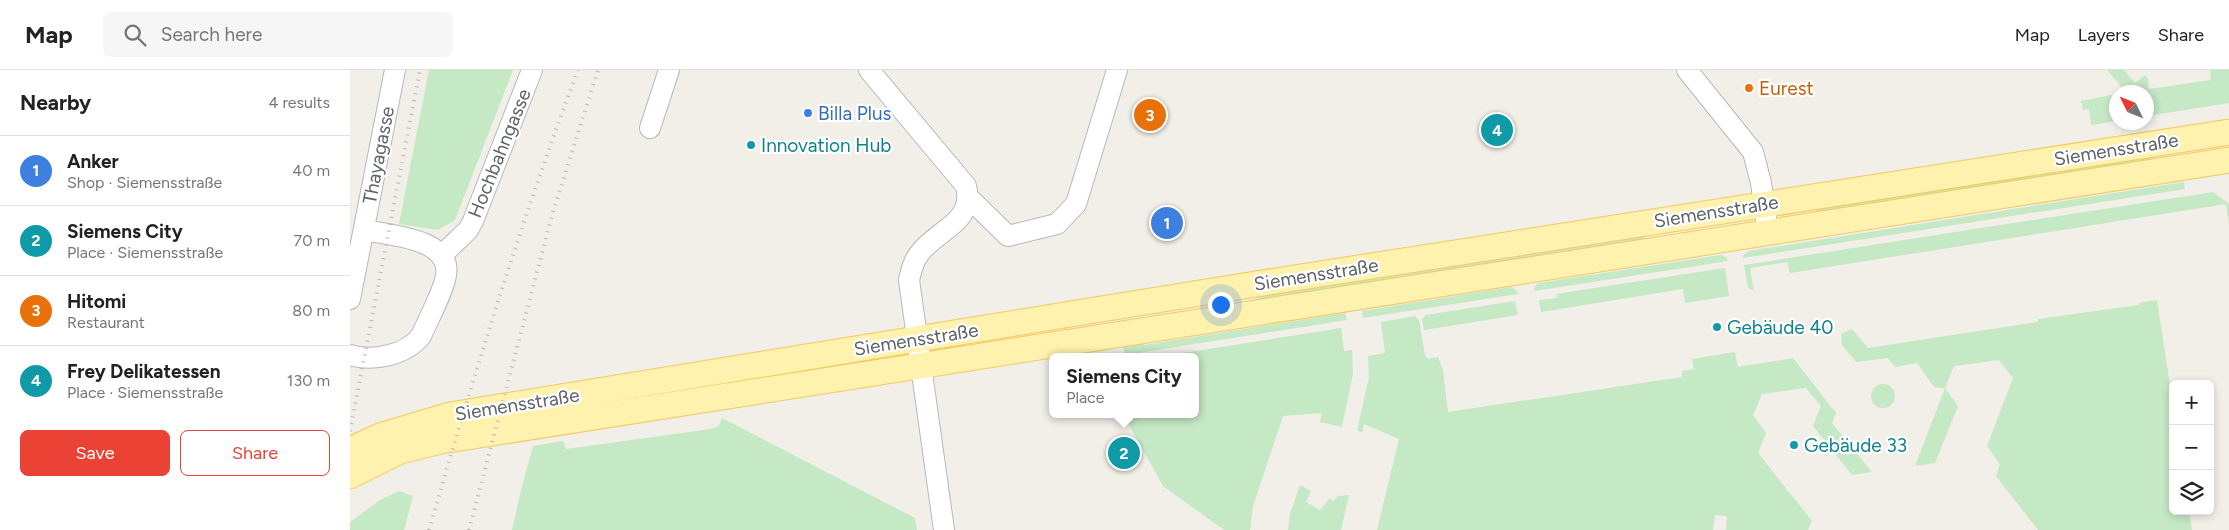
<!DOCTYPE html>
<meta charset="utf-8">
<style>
body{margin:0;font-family:Figtree,sans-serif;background:#f6f6f6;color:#222}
.controls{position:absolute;right:15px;bottom:15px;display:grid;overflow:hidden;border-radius:8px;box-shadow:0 2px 8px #0003}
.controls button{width:45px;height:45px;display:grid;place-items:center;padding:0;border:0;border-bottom:1px solid #e0e0e0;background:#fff;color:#222;font:25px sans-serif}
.compass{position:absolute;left:1759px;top:15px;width:45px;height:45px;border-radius:50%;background:#fff;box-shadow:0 2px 8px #0003;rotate:313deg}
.you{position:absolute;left:870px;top:234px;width:18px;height:18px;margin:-12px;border:4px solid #fff;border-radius:50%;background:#1a73e8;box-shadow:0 0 0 8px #1a73e833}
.badge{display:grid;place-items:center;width:32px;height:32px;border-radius:50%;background:#ea4335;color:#fff;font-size:16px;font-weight:700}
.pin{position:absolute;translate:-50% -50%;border:2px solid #fff;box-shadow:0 1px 5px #0006}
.popup{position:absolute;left:699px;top:283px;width:150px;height:65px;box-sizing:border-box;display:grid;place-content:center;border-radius:8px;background:#fff;filter:drop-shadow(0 1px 4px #0005);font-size:16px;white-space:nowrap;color:#767676}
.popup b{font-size:19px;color:#222}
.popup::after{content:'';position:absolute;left:50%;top:100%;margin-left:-10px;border:10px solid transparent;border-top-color:#fff}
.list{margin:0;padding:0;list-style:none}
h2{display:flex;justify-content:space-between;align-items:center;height:65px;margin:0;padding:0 20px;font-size:21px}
h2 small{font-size:16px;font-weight:400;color:#767676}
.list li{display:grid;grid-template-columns:32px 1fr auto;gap:15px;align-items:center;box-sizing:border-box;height:70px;padding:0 20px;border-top:1px solid #e0e0e0}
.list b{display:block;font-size:19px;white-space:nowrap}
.list p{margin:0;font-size:16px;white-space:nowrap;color:#767676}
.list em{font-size:16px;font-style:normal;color:#767676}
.actions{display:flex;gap:10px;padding:15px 20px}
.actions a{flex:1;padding:11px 0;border:1px solid #ea4335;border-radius:8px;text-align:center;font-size:18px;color:#ea4335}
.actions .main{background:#ea4335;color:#fff}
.icon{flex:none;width:28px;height:28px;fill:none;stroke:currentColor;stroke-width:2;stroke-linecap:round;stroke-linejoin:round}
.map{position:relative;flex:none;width:1879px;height:460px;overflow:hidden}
header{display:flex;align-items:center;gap:30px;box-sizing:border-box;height:70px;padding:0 25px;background:#fff;border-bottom:1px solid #e0e0e0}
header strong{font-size:24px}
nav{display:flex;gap:28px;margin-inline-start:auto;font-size:18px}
.search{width:350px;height:45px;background:#f6f6f6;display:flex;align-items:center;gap:12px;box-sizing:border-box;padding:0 18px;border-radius:8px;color:#767676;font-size:19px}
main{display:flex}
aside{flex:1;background:#fff}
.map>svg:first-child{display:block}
.green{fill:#c5e8c5}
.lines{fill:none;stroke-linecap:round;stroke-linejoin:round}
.minor-casing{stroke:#b5b8bc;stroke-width:22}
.major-casing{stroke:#f2c960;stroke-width:27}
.minor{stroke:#fff;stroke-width:20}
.major{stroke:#fff2af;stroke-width:25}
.rail{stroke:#b6b7b8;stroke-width:4;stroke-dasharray:1 6;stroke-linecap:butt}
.food-dot{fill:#e8710a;stroke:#fff;stroke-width:2}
.shop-dot{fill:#3f7fe0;stroke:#fff;stroke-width:2}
.culture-dot{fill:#0f9aa8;stroke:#fff;stroke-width:2}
.labels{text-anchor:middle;stroke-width:4.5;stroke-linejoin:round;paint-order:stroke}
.food-label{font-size:19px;fill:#c56008;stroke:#fff;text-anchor:start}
.shop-label{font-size:19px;fill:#366cbe;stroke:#fff;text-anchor:start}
.culture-label{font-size:19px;fill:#0d838f;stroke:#fff;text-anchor:start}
.street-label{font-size:19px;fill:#5f6368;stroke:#fff}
</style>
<header>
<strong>Map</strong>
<div class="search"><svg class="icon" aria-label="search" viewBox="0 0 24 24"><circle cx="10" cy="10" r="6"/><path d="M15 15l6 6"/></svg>Search here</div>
<nav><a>Map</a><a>Layers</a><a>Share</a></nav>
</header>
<main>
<aside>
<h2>Nearby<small>4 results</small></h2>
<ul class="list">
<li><span class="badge" style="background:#3f7fe0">1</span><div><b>Anker</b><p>Shop · Siemensstraße</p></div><em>40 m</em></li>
<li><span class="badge" style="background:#0f9aa8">2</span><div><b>Siemens City</b><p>Place · Siemensstraße</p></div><em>70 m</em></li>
<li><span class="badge" style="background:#e8710a">3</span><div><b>Hitomi</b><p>Restaurant</p></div><em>80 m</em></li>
<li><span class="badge" style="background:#0f9aa8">4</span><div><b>Frey Delikatessen</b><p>Place · Siemensstraße</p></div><em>130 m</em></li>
</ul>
<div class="actions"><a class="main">Save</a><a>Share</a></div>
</aside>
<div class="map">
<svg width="1879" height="460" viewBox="0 0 1879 460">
<rect width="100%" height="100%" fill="#f1efe8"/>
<path class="green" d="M79,0H163L105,150L88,160L49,154Z
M1757,0H1774L1785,13L1795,5L1798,9L1799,19L1861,10L1860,0H1879V33L1797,46L1796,22H1776Z
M1766,24V51L1741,55L1739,39L1733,40L1731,31Z
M1812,85L1780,96L1467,145L1466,135Z
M1834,112L1835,119L1393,188V185L1399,181Z
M1863,122L1879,134V155L1876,134L1440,203L1437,192L1400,198L1404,221L1398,218L1394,195Z
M1294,162L1296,173L905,233L904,229L928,221Z
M1371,185L1376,187L1378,191L1184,221V218L1188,213Z
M1375,198L1379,226L1335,233L1333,219L1191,242L1189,230L1207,228L1206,224Z
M1161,217L1167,221L1168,224L1013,248L1012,241Z
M1807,230L1823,335V441H1839L1842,460H1688L1646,406L1650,394L1637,376L1663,308L1649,290L1604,296L1595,318L1608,336L1585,393L1565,396L1595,318L1584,317L1567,293L1545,297L1538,288L1506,292L1492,275L1491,264L1502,259L1518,278L1688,252V249L1789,235V233Z
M1165,231L1168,245L1074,260L1072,249L1076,245Z
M995,243L997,250L775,285L773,275L793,270L794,275Z
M1065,246L1069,250L1075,285L1078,289L1088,287L1093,300L1098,342L1332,307V301L1344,299L1342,289L1385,282L1388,297L1443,288L1486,343L1482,353L1522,402L1502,405L1463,356L1471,336L1456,318L1412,324L1403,345L1416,363L1408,383L1462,451L1458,460H1376L1377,446L1365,445L1363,460H1027L1049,369L1014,354L1012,362L1007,361L1019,307L1018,286L1035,283L1031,252Z
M991,258L994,281L1002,280L1003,304L992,357L970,352L972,343L933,346L903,436L900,460H874L813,416L773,344H845V287H808Z
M1521 326a12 12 0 1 1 24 0a12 12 0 1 1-24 0Z
M372,348L565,448L567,460H162L171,420L183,376L213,371L216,379L361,359L368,357Z
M950,415L961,421L956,432L970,440L980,428L983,431L988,426L999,425L991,460H938L940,444Z
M49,421L63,426L54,460H0V452L30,430Z"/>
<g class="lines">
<g class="minor-casing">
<path id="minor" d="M519,0L616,116C625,153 587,159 569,184C563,192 561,201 559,210L594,460
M1337,0L1403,82L1411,113L1418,163
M300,58L319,0
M620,129L658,166L707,154L726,134L767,0
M91,186L118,160L123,151L182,0
M0,229L45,0
M0,285C23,292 56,285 71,266C77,252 95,218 96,205C102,168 38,165 14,160"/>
</g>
<g class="major-casing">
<path id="major" d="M0,380L30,366L100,345L887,217L1879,62
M0,406L50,381L91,371L1879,90"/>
</g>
<use href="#minor" class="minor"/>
<use href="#major" class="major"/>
<path class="rail" d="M0,361L70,0
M79,460C124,305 171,151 228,0
M119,460L202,145L248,0"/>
</g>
<circle class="food-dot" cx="1399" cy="18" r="5"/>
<circle class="shop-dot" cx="458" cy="43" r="5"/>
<g class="culture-dot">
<circle cx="401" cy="75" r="5"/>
<circle cx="1367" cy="257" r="5"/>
<circle cx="1444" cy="375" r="5"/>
</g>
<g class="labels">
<g class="food-label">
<text x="1409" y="25">Eurest</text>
</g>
<g class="shop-label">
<text x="468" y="50">Billa Plus</text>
</g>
<g class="culture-label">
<text x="411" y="82">Innovation Hub</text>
<text x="1377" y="264">Gebäude 40</text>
<text x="1454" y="382">Gebäude 33</text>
</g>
<g class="street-label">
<text transform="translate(1766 79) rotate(-9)" y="7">Siemensstraße</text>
<text transform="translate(149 83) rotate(-68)" y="7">Hochbahngasse</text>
<text transform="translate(28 85) rotate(-79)" y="7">Thayagasse</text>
<text transform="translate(1366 141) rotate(-9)" y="7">Siemensstraße</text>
<text transform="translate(966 204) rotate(-9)" y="7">Siemensstraße</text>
<text transform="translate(566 269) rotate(-9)" y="7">Siemensstraße</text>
<text transform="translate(167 334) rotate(-9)" y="7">Siemensstraße</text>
</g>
</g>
</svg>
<div class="controls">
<button>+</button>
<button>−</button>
<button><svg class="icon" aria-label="layers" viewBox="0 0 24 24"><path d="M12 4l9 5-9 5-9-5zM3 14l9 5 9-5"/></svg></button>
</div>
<svg class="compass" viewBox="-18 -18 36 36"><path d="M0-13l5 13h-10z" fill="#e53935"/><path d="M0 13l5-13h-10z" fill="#767676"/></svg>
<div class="you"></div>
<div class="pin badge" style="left:817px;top:153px;background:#3f7fe0">1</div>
<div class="pin badge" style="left:774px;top:383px;background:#0f9aa8">2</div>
<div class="popup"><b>Siemens City</b>Place</div>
<div class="pin badge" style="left:800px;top:45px;background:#e8710a">3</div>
<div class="pin badge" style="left:1147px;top:60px;background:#0f9aa8">4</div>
</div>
</main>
